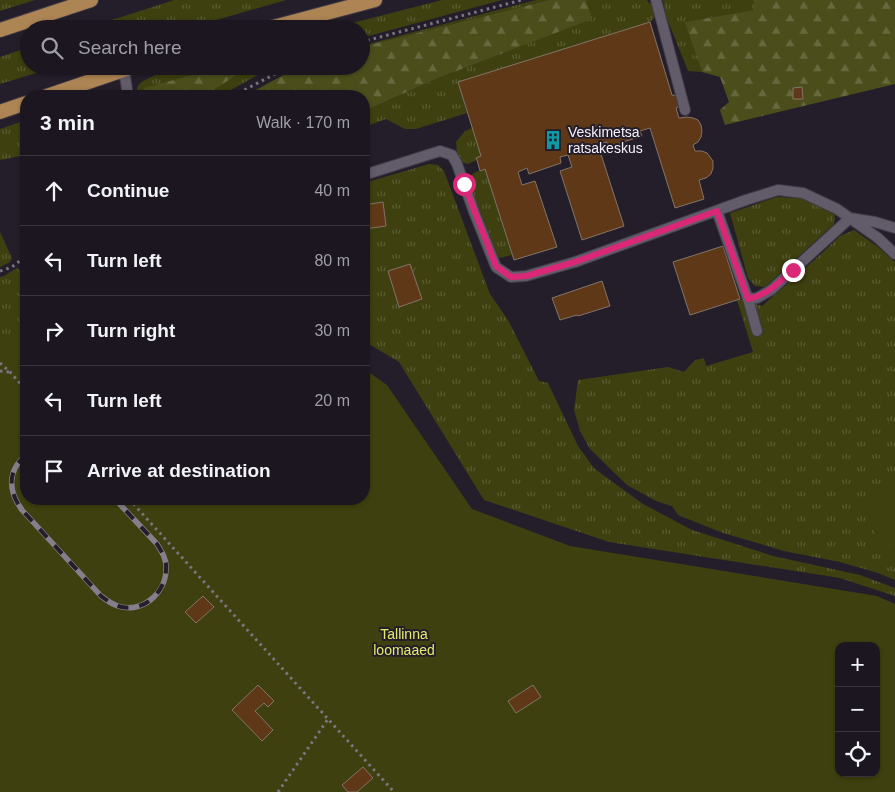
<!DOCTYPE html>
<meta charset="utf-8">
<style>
body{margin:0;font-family:Helvetica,sans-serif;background:#241f29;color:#f1f3f6}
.controls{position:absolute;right:15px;bottom:15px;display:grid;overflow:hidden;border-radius:10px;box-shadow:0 1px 4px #0004}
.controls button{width:45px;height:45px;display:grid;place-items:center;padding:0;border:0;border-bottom:1px solid #39353e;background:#1b1620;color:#f1f3f6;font:25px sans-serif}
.stop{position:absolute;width:15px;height:15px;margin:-11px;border:4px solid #db2777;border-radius:50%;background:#fff}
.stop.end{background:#db2777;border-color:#fff;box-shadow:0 1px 5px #0008}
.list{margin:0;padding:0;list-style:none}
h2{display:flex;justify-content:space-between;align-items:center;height:65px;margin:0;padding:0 20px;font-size:21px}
h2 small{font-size:16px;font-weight:400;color:#a09fa5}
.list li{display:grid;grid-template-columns:32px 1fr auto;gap:15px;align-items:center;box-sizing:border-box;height:70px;padding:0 20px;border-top:1px solid #39353e}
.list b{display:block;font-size:19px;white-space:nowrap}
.list em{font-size:16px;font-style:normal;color:#a09fa5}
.icon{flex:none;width:28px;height:28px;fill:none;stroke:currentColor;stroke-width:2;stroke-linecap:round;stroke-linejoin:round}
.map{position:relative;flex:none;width:895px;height:792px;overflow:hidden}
.search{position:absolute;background:#1b1620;box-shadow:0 1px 4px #0004;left:20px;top:20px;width:350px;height:55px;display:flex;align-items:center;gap:12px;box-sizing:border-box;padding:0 18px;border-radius:28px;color:#a09fa5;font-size:19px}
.panel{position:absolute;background:#1b1620;box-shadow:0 1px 4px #0004;left:20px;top:90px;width:350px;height:415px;border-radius:20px}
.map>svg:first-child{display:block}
.grass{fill:url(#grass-tufts);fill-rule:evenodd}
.forest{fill:url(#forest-firs)}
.park{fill:#3e400f;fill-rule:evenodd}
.building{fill:#5f3917;stroke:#837468}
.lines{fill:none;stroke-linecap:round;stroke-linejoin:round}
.service-casing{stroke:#403b46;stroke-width:12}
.primary-casing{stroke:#403b46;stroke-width:16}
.path{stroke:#7b7581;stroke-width:3;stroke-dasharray:2.5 4;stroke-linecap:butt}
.service{stroke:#625b6a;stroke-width:10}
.primary{stroke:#ad8453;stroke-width:14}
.rail-casing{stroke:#857f8b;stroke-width:5.5}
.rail{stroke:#241e2b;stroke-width:4;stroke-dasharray:11;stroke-linecap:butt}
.route{stroke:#db2777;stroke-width:6}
.labels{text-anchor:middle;stroke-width:4;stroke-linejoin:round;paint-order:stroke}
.poi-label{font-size:14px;fill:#f5f0fa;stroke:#241e2b;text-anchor:start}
.park-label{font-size:14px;fill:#e3ea6b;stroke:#241e2b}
</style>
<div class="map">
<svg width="895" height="792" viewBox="0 0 895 792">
<defs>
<pattern id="grass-tufts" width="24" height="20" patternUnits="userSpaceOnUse" patternTransform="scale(1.25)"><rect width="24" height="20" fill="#3e400f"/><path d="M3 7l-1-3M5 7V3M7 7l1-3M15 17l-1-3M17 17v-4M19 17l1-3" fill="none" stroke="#5a5c33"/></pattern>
<pattern id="forest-firs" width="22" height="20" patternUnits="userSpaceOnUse" patternTransform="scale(1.25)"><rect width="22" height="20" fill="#4b4e1b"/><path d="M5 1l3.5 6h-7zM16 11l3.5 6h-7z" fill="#66683d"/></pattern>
</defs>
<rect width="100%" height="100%" fill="#241e2b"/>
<path class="grass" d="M0,0H35L0,11Z
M174,0H286L185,29H84Z
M442,0H502L361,38V29H329Z
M536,0H549L361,47V46Z
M586,0H647L648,2L654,5L656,16L650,22L458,82L467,113L416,129H405L386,119L364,127V111L441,77L591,19Z
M663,0H753L755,10L686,22L702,72L688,71L666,16Z
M29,47V66H59L0,84V57Z
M189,66H274L220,96H138C138,94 137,91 137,88C141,76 178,69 189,66Z
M26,120V155L0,160V129Z
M472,128L481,156L476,158L477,160L468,164L461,162L457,153L456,142L465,131Z
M429,164L438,165L444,171L490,294L508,320L539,381L548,383L578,446L594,468L610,480L643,504L692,530L773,556L860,575L895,588V596L840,578L609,542L484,500L399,362L364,341V229L386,225L383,202L364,205V183ZM410,265L399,306L388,271Z
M485,169L512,255L499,258L493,255L468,186C468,173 474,173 485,169Z
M777,197L803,198L835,214L834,224L765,287L755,286L748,278L730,213Z
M854,230L878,247L895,262V484H892V549L895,551V580L878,573L840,562L784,551L723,533L678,515L672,506L656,501L627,485L590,449L580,431L574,410L578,380L668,367L684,372L695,360L704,358L706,366L753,352L737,300L740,299L762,306L820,255L840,236Z
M0,232L12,258L10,262L0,267Z
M17,268L26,276V379L0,352V277L4,276Z"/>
<path class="forest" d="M549,0H586L592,19L441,77L364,111V96H245L300,66H361V47Z
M753,0H895V84L725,125L720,110L729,102L720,77L702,72L685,22L754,10Z
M226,66H241L235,76L204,96H144V88Z"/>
<path class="park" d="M26,328V499H364V369L387,385L472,509L570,546L877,596L895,604V792H0V348ZM839,646H876V773H839Z
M892,484H895V551C872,537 861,518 879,494C883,490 888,487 892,484Z"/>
<path class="building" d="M650,22L672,95L679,96L680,106L676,108L679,118L687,117L693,118L698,120L701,125L702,131L701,137L698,142L693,145L695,151H702L707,153L713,161V168L711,174L706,178L699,180L704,199L675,208L650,128L640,131L642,136L608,147L607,142L598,145L624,226L582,240L560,171L572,167L568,155L560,157L561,163L529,174L527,168L518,172L522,185L535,181L557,247L514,260L485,169L480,171L477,160L476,158L481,156L458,82Z
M802,87L803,99H793V88Z
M383,202L386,226L364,229V205Z
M723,246L740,299L690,315L673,262Z
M410,264L422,299L399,307L388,271Z
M602,281L610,306L578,316L577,315L560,320L552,298Z
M203,596L214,607L196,623L185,612Z
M258,685L274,701L268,707L264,703L255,711L273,730L262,741L232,710Z
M533,685L541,697L516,713L508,701Z
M363,767L373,778L357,792H348L342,785Z"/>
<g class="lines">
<g class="service-casing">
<path id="service" d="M656,0L685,110
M124,70L128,96
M364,175L440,151L452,155L457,164L474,212L496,267L511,277L526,276L575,262L746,200L778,190L803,193L837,209L878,238L895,254
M717,211L748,299L757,298L771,290L850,218L875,222L895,228
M748,299L757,331"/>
</g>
<g class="primary-casing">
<path id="primary" d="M266,29L375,0
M0,30L91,0
M47,96L135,66
M0,112L26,103"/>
</g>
<path class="path" d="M361,42L522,0
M233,96L290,66
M0,271C12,268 20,263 26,252
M0,363L10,372L26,390
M0,371L9,372
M129,499L394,792
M278,792L328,719"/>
<use href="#service" class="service"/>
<use href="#primary" class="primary"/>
<g class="rail-casing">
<path id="rail" d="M26,455C7,471 8,491 22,510L101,596C106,600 112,604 118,606C142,614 166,593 166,569C167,560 162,552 157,544L115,499"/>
</g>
<use href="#rail" class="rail"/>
</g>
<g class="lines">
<path class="route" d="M464,184L496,266L511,277L526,276L575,262L717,211L748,299C767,295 779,283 793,270"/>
</g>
<defs>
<g id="building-bare" transform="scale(1.5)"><path d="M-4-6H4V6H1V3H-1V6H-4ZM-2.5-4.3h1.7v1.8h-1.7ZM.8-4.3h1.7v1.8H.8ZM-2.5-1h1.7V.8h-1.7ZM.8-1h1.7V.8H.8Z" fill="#0f9aa8" stroke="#241e2b" stroke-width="2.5" paint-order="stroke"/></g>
</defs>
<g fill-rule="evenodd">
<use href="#building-bare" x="553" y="140"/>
</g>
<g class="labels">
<g class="poi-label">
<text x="568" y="137">Veskimetsa<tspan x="568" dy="16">ratsakeskus</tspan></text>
</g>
<g class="park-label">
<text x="404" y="639">Tallinna<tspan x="404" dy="16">loomaaed</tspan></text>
</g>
</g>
</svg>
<div class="controls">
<button>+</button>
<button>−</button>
<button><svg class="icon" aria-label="locate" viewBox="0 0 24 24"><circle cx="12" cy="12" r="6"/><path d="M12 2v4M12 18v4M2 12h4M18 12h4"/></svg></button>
</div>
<div class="stop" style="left:464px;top:184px"></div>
<div class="stop end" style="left:793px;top:270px"></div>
<div class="search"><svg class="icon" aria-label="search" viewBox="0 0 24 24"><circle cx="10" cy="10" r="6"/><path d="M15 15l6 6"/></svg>Search here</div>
<section class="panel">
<h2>3 min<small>Walk · 170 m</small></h2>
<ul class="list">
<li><svg class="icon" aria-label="ahead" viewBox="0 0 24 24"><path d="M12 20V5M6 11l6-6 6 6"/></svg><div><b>Continue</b></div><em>40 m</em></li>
<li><svg class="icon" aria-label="left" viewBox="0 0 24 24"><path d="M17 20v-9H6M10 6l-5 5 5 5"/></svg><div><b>Turn left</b></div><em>80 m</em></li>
<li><svg class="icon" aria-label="right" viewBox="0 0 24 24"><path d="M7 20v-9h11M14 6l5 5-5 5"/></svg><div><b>Turn right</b></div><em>30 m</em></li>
<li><svg class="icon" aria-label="left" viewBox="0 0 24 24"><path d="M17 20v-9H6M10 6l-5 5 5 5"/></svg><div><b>Turn left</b></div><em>20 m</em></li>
<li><svg class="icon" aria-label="arrive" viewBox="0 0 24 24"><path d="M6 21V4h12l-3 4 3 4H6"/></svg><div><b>Arrive at destination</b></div></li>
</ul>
</section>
</div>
